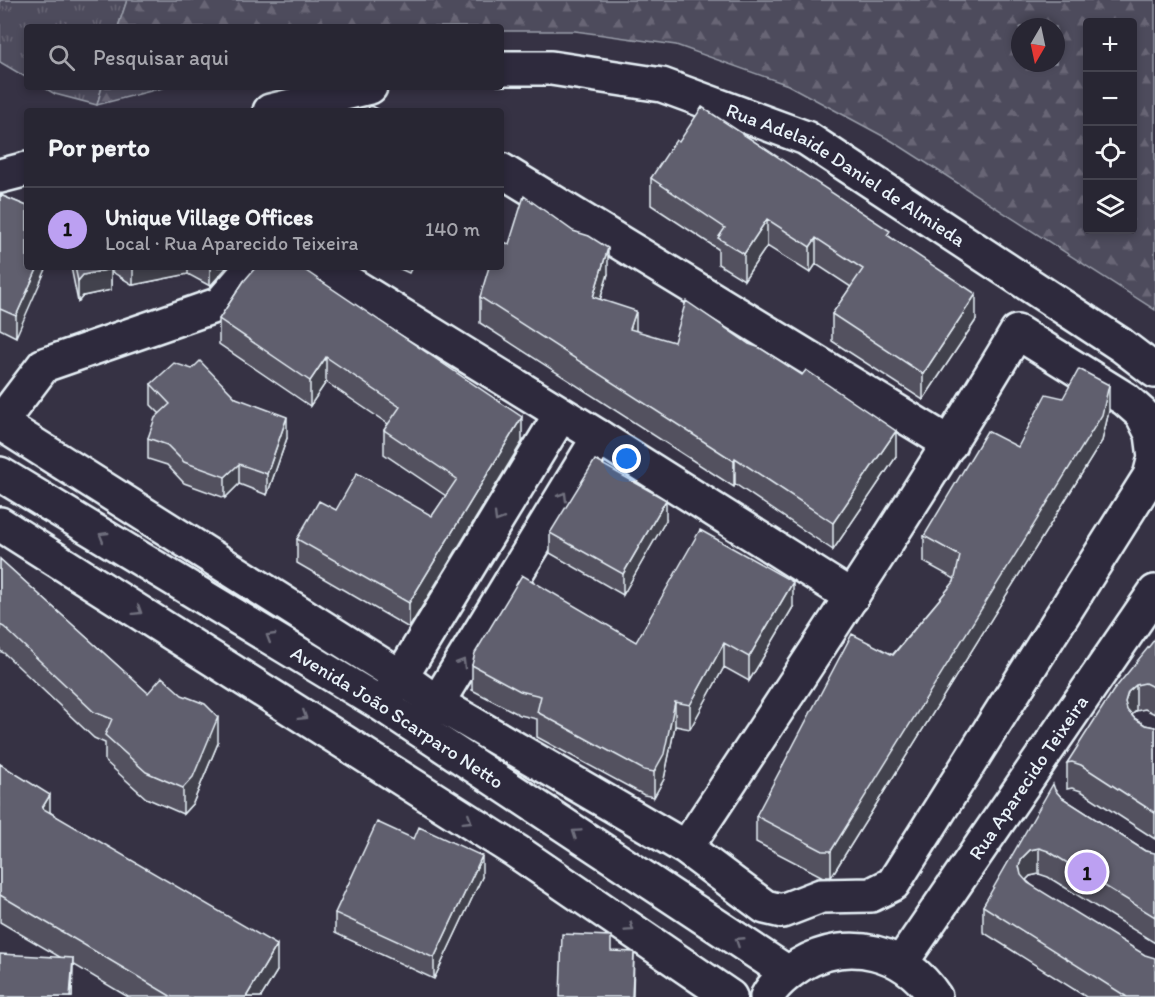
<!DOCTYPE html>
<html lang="pt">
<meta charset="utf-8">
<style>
body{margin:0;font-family:Itim,sans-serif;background:#302e3b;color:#f1f3f6}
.controls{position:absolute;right:18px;top:18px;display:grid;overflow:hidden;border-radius:6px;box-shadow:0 3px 9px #0003}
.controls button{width:54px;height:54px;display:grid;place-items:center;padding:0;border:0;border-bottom:2px solid #44434e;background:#282633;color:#f1f3f6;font:30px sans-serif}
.compass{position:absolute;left:1011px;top:18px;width:54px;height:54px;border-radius:50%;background:#282633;box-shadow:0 3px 9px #0003;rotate:189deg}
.you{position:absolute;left:627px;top:459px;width:21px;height:21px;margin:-15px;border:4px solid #fff;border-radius:50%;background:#1a73e8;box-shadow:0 0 0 9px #1a73e833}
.badge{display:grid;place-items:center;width:39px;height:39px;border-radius:50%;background:#bca0f2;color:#111;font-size:20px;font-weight:700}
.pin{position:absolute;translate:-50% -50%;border:3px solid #fff;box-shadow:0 2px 6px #0006}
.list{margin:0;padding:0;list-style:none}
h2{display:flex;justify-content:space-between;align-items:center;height:78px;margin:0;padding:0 24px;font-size:26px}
h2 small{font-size:20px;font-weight:400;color:#a5a5ac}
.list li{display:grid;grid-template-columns:39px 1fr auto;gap:18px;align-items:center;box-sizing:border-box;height:84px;padding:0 24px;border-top:2px solid #44434e}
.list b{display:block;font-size:22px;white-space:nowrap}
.list p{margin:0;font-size:20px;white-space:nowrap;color:#a5a5ac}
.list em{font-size:20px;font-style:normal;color:#a5a5ac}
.icon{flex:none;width:33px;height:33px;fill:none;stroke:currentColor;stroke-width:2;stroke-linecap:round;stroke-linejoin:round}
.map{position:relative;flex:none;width:1155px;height:997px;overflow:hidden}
.search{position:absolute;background:#282633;box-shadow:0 3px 9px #0003;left:24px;top:24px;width:480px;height:66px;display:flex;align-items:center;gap:15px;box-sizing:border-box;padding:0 21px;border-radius:6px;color:#a5a5ac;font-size:22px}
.panel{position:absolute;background:#282633;box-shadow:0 3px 9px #0003;left:24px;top:108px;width:480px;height:162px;border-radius:6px}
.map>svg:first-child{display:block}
.grass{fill:url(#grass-tufts);stroke:#9a9eaa;stroke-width:1.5}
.forest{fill:url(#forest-firs);stroke:#9a9eaa;stroke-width:1.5;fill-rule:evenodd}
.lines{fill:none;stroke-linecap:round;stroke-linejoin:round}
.street-casing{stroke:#e8f1f8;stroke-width:38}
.street{stroke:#2f2a3d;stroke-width:33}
.wall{fill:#53515f;stroke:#e8f1f8;stroke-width:1.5}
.shaded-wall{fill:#43424d;stroke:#e8f1f8;stroke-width:1.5}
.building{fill:#605e6e;stroke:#e8f1f8;stroke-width:1.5}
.oneway{stroke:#70707e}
.labels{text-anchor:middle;stroke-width:5;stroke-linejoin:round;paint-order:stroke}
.street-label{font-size:20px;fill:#e8f1f8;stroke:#2f2a3d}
</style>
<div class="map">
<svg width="1155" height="997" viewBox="0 0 1155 997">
<defs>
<pattern id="grass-tufts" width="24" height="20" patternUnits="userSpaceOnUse" patternTransform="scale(1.5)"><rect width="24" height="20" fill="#4d4b5c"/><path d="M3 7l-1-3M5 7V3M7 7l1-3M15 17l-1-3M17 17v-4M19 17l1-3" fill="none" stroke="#676574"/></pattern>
<pattern id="forest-firs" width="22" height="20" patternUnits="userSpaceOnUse" patternTransform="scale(1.5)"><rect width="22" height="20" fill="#4d4b5c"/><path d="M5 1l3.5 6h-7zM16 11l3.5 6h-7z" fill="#676574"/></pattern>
</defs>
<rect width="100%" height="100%" fill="#363244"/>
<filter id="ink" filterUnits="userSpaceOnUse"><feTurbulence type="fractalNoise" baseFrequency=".0167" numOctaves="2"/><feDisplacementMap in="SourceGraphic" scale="12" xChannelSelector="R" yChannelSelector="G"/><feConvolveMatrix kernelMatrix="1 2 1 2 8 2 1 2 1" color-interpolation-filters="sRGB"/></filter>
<g filter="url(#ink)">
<path class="grass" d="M0,0H127L118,27H27V78L0,62Z
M43,87H102L97,105L55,94Z"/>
<path class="forest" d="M127,0H1155V310L892,141L788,85L676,45L575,31H501V27H118ZM1088,22H1132V230H1088ZM1020,27H1056V63H1020Z
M102,87H166L97,105Z"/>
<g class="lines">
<g class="street-casing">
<g id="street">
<path id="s1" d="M501,68H551L662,85L806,138L1121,345L1155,371"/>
<path d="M270,111L370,87"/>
<path d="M501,170L950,444"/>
<path d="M0,176L27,169"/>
<path d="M252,267L220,304L44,365L0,423L401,677L437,703L686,848L765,907L782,911L821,896L871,895L893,884L1150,476L1155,457L1152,434L1142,414L1125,399L1017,332C912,508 799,677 686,848"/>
<path d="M323,267L599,437L852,597"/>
<path id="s2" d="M0,474L381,704L788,973"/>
<path d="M0,524L516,851L730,997"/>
<path d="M389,693L401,677L561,414"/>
<path d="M424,720L437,703L599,437"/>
<path id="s3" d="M901,963L1155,592"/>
<path d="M767,997C774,983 788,973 800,965C849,936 905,951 935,997"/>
</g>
</g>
<use href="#street" class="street"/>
</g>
<path class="wall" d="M679,142L890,237L976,320L923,400L832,341V314L851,287L816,264L810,273L767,246L744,280L718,264V249L651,205V178Z
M0,195L27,206L16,337L0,329Z
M509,244L608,274L600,300L636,331L896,457L833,550L735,484L734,487L480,323V297Z
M71,267H227L210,286L188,274L133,285L111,271V290L83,296L78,302Z
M396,267H412L409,273Z
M244,281L522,442L409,628L297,563V539L336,510L432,516L446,496L384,454V430L388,424L326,382L310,406L219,344V319Z
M151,384L236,398L287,438L267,495L239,484L225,498L184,483L167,465L148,459V438L160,414L151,405Z
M1109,411L1102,441L831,877H823L756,842V816L954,582L955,579L924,562V536L1018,447Z
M666,520L623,595L550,553V533Z
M0,559L148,693L218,743L193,803L183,814L146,798L105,761V743L94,738L4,653L0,651Z
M793,607L749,681L724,667L690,729L675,726L664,779L654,797L644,795L537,737V719L520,715L472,690V665L636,642Z
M1155,639V714L1145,709L1136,711L1132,715L1134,718L1145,725L1155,727V839L1081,791L1072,788L1067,789V763Z
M0,764L50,812L277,971L261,997H128L73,964L72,997H0L60,957L0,922Z
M1055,790L1061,797L1145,851L1155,853V943L1048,877L1039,874L1030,876L1026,880L1155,997H1086L983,932V906Z
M482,877L434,979L335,933V913Z"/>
<path class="shaded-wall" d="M767,219V246L744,280V254Z
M816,238V264L810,273V247Z
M608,248V274L593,323V297Z
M38,267H47L16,337V316Z
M133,267H188V274L133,285Z
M210,267H227L210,286Z
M111,269V290L83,296L78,302V281L83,275Z
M976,294V320L923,400V374Z
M636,311V337L630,329Z
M326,357V382L310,406V381Z
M1109,385V411L1102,441L831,877V851Z
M287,417V438L267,495V474Z
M522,417V442L409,628V603Z
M896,431V457L833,550V523Z
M735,458V484L734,487V461Z
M239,464V484L225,498V477Z
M666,500V520L623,595V574Z
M793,582V607L749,681V657Z
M724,643V667L690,729V705Z
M1136,685V711L1128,718L1125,702L1128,692Z
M675,702V726L664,779L654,797V772Z
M218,717V743L193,803L183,814V788Z
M50,795V821L42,808Z
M1039,848V874L1030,876L1022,884L1019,866L1022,858L1030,850Z
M482,856V877L434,979V958Z
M277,945V971L261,997H246Z
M634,952L633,997H632Z
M73,958L72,997H70Z"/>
<path class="building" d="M370,105L382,111H367Z
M702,107L890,231L887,235L976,294L923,374L832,314L863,269L816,238L810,247L767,219L744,254L718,238L725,228L651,178L676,140L679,142Z
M0,195L27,206V267H38L16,316L0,309Z
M524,196L573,231L589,236L608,248L593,297L636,311L630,329L674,342L686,301L749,344L760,348L802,375L806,370L896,431L833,523L735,458L734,461L480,297L489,267H501V241L509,244Z
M75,267H109L111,269L83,275L78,281Z
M256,267H300L522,417L409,603L297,539L319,501L336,510L357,473L432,516L457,479L384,430L400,407L326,357L310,381L219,319L244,281Z
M200,361L236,398L287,417L267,474L239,464L225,477L184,462L167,445L148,438L155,418L170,404L151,384L174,363L192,369Z
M1079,369L1109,385L1102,415L831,851H823L756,816L852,634L893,655L954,582L960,556L924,536L987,431L1018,447L1046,394L1063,398Z
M595,460L666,500L623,574L550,533Z
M700,530L793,582L749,657L724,643L690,705L675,702L664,754L654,772L644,770L537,712L541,696L520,691L472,665L475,653L522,575L636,642Z
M0,559L148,693L162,677L182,695L205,704L218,717L193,777L183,788L146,772L105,735L112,719L94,712L4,627L0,625Z
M1155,639V688L1145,683L1136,685L1128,692L1125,702L1127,710L1134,718L1145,725L1155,727V813L1081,765L1072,762L1067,763L1113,691Z
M0,764L50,795L42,808L277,945L246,997H172L0,895Z
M1053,784L1055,790L1061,797L1145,851L1155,853V917L1048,851L1039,848L1030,850L1022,858L1019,866L1021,875L1028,883L1145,955L1155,958V997H1127L983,906Z
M377,822L414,839L419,827L482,856L434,958L335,913Z
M562,934L611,936V951L634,952L632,997H560Z
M0,954L73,958L70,997H0Z"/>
<defs><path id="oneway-chevron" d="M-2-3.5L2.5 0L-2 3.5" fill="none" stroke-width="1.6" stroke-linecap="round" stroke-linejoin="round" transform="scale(1.5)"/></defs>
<g class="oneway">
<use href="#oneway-chevron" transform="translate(563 496) rotate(-59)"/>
<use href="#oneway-chevron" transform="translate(498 518) rotate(121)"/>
<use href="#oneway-chevron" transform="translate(103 536) rotate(-149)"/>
<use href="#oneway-chevron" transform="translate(138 611) rotate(32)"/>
<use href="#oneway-chevron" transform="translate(270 637) rotate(-149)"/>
<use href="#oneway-chevron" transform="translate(462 663) rotate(-59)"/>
<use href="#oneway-chevron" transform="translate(303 716) rotate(32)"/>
<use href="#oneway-chevron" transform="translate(468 820) rotate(32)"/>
<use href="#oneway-chevron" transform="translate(576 833) rotate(-146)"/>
<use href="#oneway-chevron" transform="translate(630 928) rotate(34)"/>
<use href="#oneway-chevron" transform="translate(739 941) rotate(-147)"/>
</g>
</g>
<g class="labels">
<g class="street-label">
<text dy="7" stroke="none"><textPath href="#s1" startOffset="368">Rua Adelaide Daniel de Almieda</textPath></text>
<text dy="7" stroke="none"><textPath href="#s2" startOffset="466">Avenida João Scarparo Netto</textPath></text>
<text dy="7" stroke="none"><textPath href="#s3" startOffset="225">Rua Aparecido Teixeira</textPath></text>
</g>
</g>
</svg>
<div class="controls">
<button>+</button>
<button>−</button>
<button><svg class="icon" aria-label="locate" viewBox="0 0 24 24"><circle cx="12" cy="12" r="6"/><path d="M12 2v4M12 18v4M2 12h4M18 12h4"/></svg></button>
<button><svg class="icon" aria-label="layers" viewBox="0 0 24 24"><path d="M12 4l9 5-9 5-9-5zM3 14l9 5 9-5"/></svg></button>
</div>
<svg class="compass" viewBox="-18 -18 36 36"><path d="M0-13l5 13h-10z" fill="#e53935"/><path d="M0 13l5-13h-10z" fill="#a5a5ac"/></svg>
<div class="you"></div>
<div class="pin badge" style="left:1087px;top:872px">1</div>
<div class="search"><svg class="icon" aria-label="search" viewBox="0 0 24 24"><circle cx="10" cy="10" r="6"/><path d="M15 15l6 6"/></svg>Pesquisar aqui</div>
<section class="panel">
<h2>Por perto<small></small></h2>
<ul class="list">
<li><span class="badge">1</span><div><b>Unique Village Offices</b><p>Local · Rua Aparecido Teixeira</p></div><em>140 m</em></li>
</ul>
</section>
</div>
